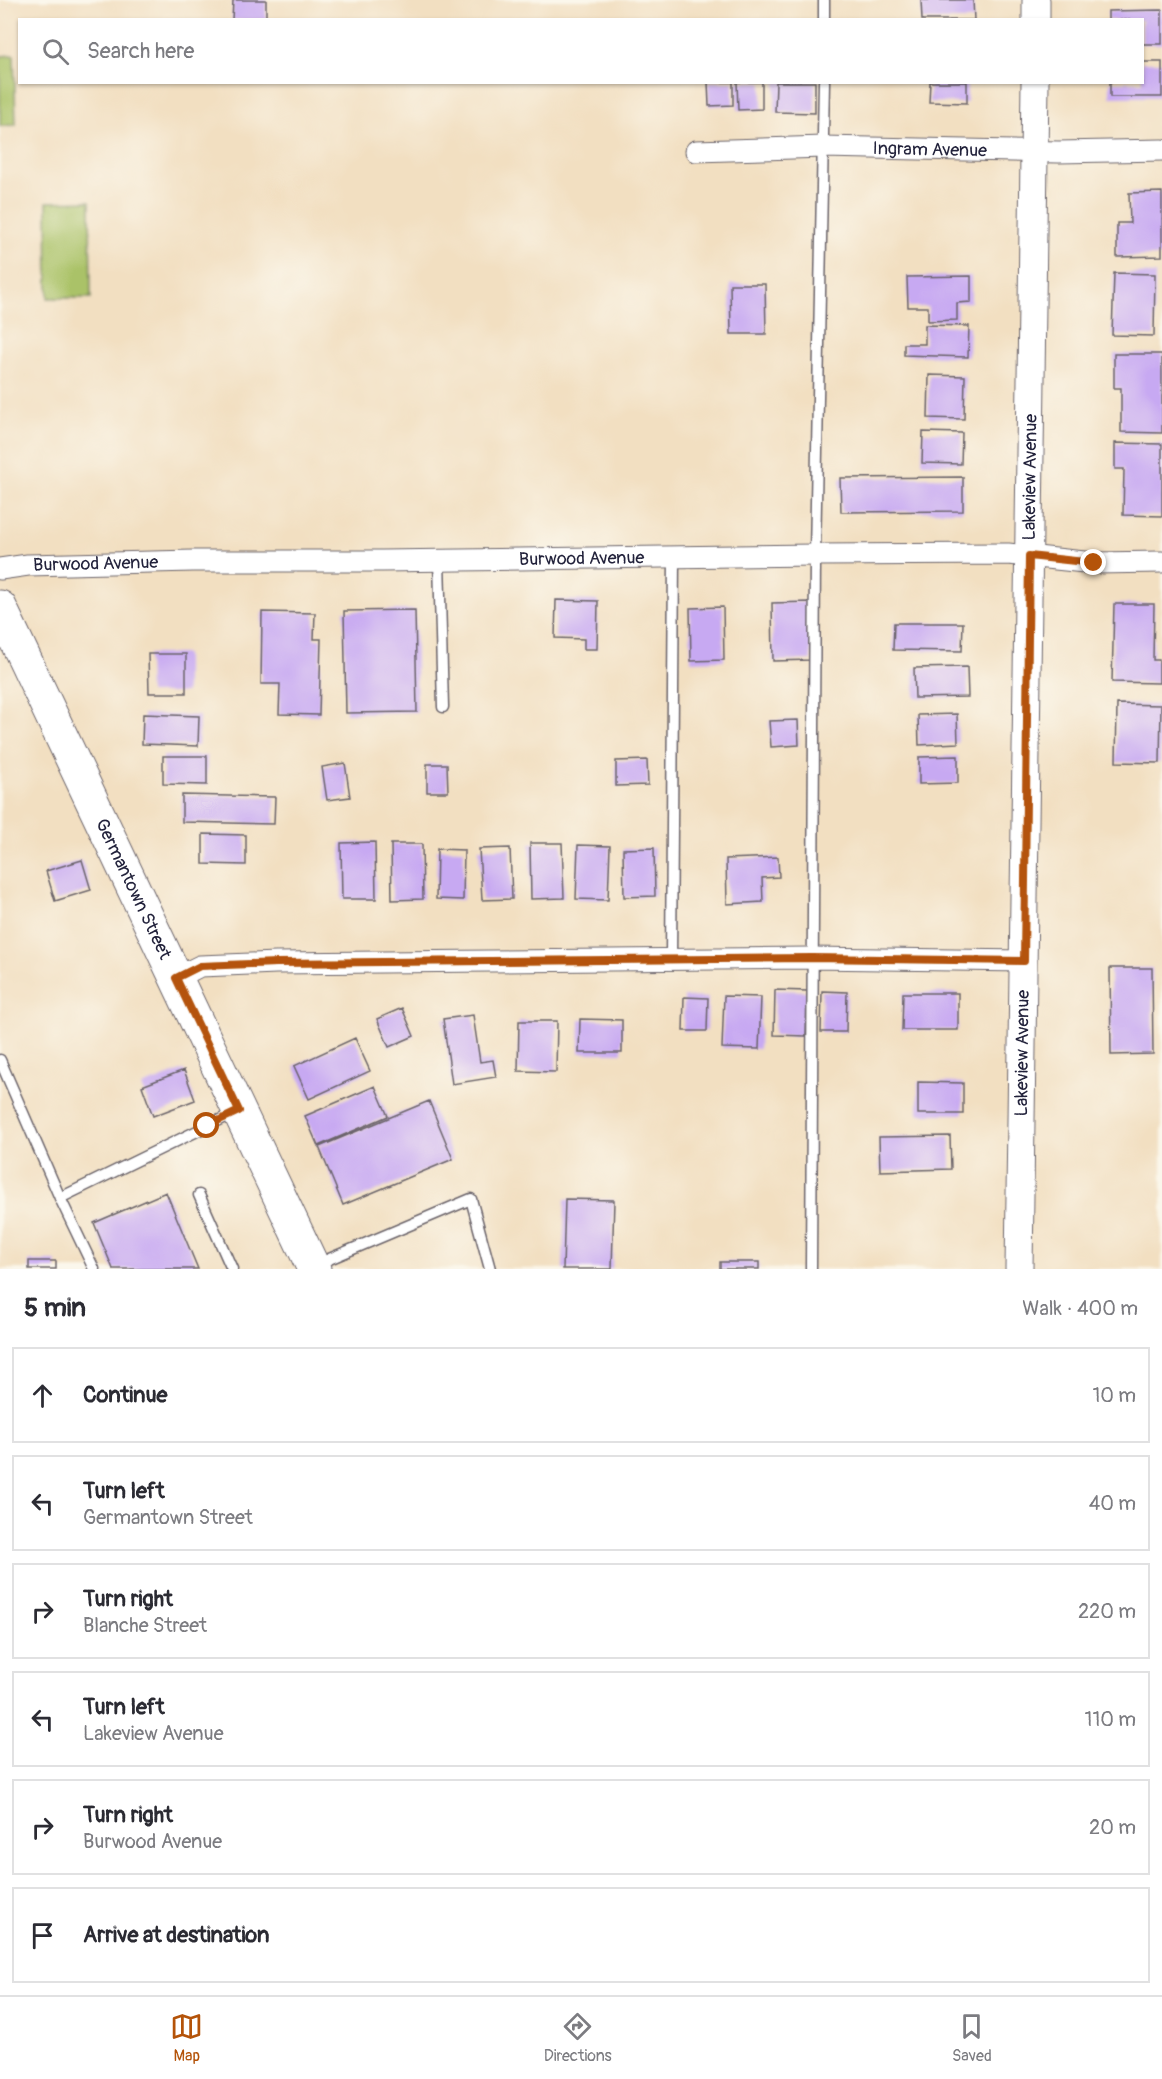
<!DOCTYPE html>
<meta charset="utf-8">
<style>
body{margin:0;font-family:Pangolin,sans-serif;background:#f7f7f7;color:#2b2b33}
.stop{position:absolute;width:18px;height:18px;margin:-14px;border:4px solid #b45309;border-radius:50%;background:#fff}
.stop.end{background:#b45309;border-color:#fff;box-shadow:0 2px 6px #0008}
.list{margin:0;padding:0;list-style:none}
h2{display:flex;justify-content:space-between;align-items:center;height:78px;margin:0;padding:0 24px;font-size:26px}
h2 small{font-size:20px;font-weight:400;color:#7c7c81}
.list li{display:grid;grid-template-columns:39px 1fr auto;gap:18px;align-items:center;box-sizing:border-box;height:96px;margin:0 12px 12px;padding:0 12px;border:2px solid #e1e1e2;border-radius:0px}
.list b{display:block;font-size:22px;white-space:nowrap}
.list p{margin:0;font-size:20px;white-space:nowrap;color:#7c7c81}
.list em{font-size:20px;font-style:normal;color:#7c7c81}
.icon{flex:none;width:33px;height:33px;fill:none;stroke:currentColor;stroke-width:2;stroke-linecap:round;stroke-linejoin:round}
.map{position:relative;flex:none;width:1162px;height:1269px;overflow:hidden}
.search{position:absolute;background:#fff;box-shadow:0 2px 4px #0004;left:18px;right:18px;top:18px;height:66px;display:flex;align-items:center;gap:15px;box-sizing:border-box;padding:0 21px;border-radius:0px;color:#7c7c81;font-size:22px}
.sheet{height:726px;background:#fff}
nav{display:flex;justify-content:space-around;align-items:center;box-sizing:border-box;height:84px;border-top:2px solid #e1e1e2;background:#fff;font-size:16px;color:#7c7c81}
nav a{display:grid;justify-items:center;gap:3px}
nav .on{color:#b45309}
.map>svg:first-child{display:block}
.green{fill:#aac267;stroke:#667251;stroke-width:1.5}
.building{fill:#c7a9f2}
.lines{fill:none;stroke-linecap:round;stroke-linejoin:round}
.service-casing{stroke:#6b646a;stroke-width:13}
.minor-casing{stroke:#6b646a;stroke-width:23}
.tertiary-casing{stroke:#6b646a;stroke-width:29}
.primary-casing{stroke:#6b646a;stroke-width:35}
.service{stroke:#fff;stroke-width:10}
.minor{stroke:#fff;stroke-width:21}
.tertiary{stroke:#fff;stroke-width:27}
.primary{stroke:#fff;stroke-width:33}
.route{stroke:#b45309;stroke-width:8}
.labels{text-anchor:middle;stroke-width:4.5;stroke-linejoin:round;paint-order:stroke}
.street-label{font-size:18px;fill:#22223b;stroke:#fbf7ec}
</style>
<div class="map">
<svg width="1162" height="1269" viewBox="0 0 1162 1269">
<rect width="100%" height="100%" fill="#fbf7ec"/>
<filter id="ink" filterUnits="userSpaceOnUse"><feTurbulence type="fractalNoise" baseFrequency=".0167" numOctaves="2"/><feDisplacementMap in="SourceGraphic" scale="12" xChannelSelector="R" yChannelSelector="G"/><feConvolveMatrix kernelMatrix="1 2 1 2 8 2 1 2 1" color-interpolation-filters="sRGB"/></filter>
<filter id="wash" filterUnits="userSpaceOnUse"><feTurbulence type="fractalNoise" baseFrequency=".008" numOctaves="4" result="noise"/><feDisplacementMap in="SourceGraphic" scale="24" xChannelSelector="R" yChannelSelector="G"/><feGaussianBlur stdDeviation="1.35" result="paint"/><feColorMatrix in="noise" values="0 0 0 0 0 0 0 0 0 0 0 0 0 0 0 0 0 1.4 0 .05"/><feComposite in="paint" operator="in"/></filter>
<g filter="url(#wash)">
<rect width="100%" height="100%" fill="#f2dfc1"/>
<path class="green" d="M14,55L16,125L0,126V56Z
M90,201L91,298H48L47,202Z"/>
<g id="blocks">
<path class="building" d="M233,0H266V20H232Z
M921,0H973L974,20H922Z
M1162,10V44H1142V20H1108V11Z
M1142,62H1162V97H1110V82H1142Z
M708,82H733V105L709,106Z
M737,82H762V109L738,110Z
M776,82H815V113L775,112Z
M930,82H967V103L929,102Z
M1162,192V256L1117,257V223H1130L1129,193Z
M1114,273L1155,274L1154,336L1112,335Z
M971,276V302L957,303V320L928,321V307H908L907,277Z
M730,284H765L766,334H731Z
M925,325L969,326L968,357L904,355V344H925Z
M1114,354H1162V433L1121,432V388H1114Z
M929,375L965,376L964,419L928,418Z
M923,432L962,433L961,464L922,463Z
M1115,443L1162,444V516L1123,515L1124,469H1115Z
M963,477V511L841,512L840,478Z
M556,600L598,601L597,649H584V639L555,638Z
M810,602L811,660L773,661L772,603Z
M1114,604H1154L1153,660H1159V683L1112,682Z
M723,607L724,660L691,661L690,608Z
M415,610L417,712L346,713L344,611Z
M262,612L315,613L314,639H321L319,715L279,714L280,684H261Z
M894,623H963L962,651L893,650Z
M148,654H186V693H149Z
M967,667L968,697L915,698L914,668Z
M1117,704L1161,705L1160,763L1116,762Z
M143,714L199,716L198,746L142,744Z
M957,714L958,743L919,745L918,715Z
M798,720L799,745L771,747L769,721Z
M163,756H207V785L163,784Z
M958,756V783L919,784V757Z
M647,760L648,785L616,786V761Z
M345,763L350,797L327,800L322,767Z
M427,764H447L448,792H427Z
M182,795L275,797L274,824L182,822Z
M203,834L246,835V865L203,864Z
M375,842L376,899H342L341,843Z
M530,843H562L564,898L531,899Z
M391,844H422L423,899L392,900Z
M578,845L610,846L608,900L576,899Z
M510,848L512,899L482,900L479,849Z
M654,848L655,896L624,897L623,849Z
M437,849L464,850L463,900L436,899Z
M778,857L779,877L762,878L763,902L727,904L726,859Z
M82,860L91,890L55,901L46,871Z
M1110,968H1152L1153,1054L1111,1055Z
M775,990L807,991L806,1036L774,1035Z
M822,991L847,992L846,1032H821Z
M903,993H958V1030H902Z
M724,996L761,997L759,1049L722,1048Z
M684,997L708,998L707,1031H683Z
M402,1008L414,1036L389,1047L377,1019Z
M473,1015L480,1062L493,1060L496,1077L452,1084L443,1019Z
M580,1019L622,1020V1053H579Z
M519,1021H557L556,1072L518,1071Z
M355,1038L370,1071L309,1099L294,1066Z
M184,1070L195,1100L153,1116L142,1086Z
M918,1082L963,1083V1114H918Z
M375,1086L388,1116L318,1146L305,1116Z
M429,1101L453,1159L343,1205L319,1147Z
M950,1136L951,1169L880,1171L879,1137Z
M166,1192L198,1269H113L94,1223Z
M565,1199L614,1200L612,1269H563Z
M29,1261H56V1269H29Z
M720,1262H759V1269H720Z"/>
</g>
</g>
<g filter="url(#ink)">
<use href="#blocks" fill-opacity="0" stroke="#6b646a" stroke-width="1.5"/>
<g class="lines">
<g class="service-casing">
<path id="service" d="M824,20V0
M439,560L443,707
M671,960L674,557
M0,1060L60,1198L94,1269
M199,1195L232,1269
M60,1198L236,1112
M315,1265L471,1199L490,1269
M811,1269L815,555L824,82"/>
</g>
<g class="minor-casing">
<g id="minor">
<path id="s1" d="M696,151L823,147L1059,152L1162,150"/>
<path id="s2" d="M0,569L28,565L193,561H382L815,555L1008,554L1094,563L1162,562"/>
<path d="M176,978L200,966L276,963L812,958L1024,961"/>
</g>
</g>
<g class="tertiary-casing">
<g id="tertiary">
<path d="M1036,20V0"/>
<path id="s3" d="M1019,1269L1035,82"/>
</g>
</g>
<g class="primary-casing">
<g id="primary">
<path id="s4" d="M0,607L314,1269"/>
</g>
</g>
<use href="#service" class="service"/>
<use href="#minor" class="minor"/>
<use href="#tertiary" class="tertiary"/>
<use href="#primary" class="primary"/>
</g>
</g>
<g class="lines" filter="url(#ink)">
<path class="route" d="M207,1126L239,1111L176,978L200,966L276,963L812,958L1024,961L1029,556L1094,563"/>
</g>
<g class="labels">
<g class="street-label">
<text dy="6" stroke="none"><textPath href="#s1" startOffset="234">Ingram Avenue</textPath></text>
<text dy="6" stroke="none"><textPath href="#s3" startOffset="792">Lakeview Avenue</textPath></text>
<text dy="6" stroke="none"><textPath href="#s2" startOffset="582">Burwood Avenue</textPath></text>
<text dy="6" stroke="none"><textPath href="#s2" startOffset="96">Burwood Avenue</textPath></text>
<text dy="6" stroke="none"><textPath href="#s4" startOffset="312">Germantown Street</textPath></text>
<text dy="6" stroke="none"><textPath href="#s3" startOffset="216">Lakeview Avenue</textPath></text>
</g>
</g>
</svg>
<div class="stop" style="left:207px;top:1126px"></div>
<div class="stop end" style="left:1094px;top:563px"></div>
<div class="search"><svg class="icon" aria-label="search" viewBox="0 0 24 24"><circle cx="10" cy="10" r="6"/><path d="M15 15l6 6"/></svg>Search here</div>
</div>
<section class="sheet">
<h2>5 min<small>Walk · 400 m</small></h2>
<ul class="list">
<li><svg class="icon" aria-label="ahead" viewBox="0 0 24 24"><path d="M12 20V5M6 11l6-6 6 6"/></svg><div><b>Continue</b></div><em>10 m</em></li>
<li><svg class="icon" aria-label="left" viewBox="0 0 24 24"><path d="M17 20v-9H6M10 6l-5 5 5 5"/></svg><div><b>Turn left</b><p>Germantown Street</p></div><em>40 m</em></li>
<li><svg class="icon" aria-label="right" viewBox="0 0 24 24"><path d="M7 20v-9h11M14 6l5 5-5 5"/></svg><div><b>Turn right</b><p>Blanche Street</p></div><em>220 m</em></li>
<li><svg class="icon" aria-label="left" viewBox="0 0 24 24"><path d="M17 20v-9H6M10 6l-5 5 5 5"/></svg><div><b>Turn left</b><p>Lakeview Avenue</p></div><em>110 m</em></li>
<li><svg class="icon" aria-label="right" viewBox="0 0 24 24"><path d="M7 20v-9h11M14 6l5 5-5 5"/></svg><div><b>Turn right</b><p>Burwood Avenue</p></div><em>20 m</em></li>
<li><svg class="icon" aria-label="arrive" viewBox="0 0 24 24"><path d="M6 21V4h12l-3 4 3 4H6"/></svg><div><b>Arrive at destination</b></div></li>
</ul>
</section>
<nav>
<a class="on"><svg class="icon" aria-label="map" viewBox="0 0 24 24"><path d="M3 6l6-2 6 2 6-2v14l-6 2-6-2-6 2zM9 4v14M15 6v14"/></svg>Map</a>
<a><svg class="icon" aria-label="directions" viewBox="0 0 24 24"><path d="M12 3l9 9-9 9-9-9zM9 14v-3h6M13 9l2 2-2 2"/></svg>Directions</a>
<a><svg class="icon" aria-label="saved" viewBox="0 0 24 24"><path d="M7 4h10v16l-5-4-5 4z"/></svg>Saved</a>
</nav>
